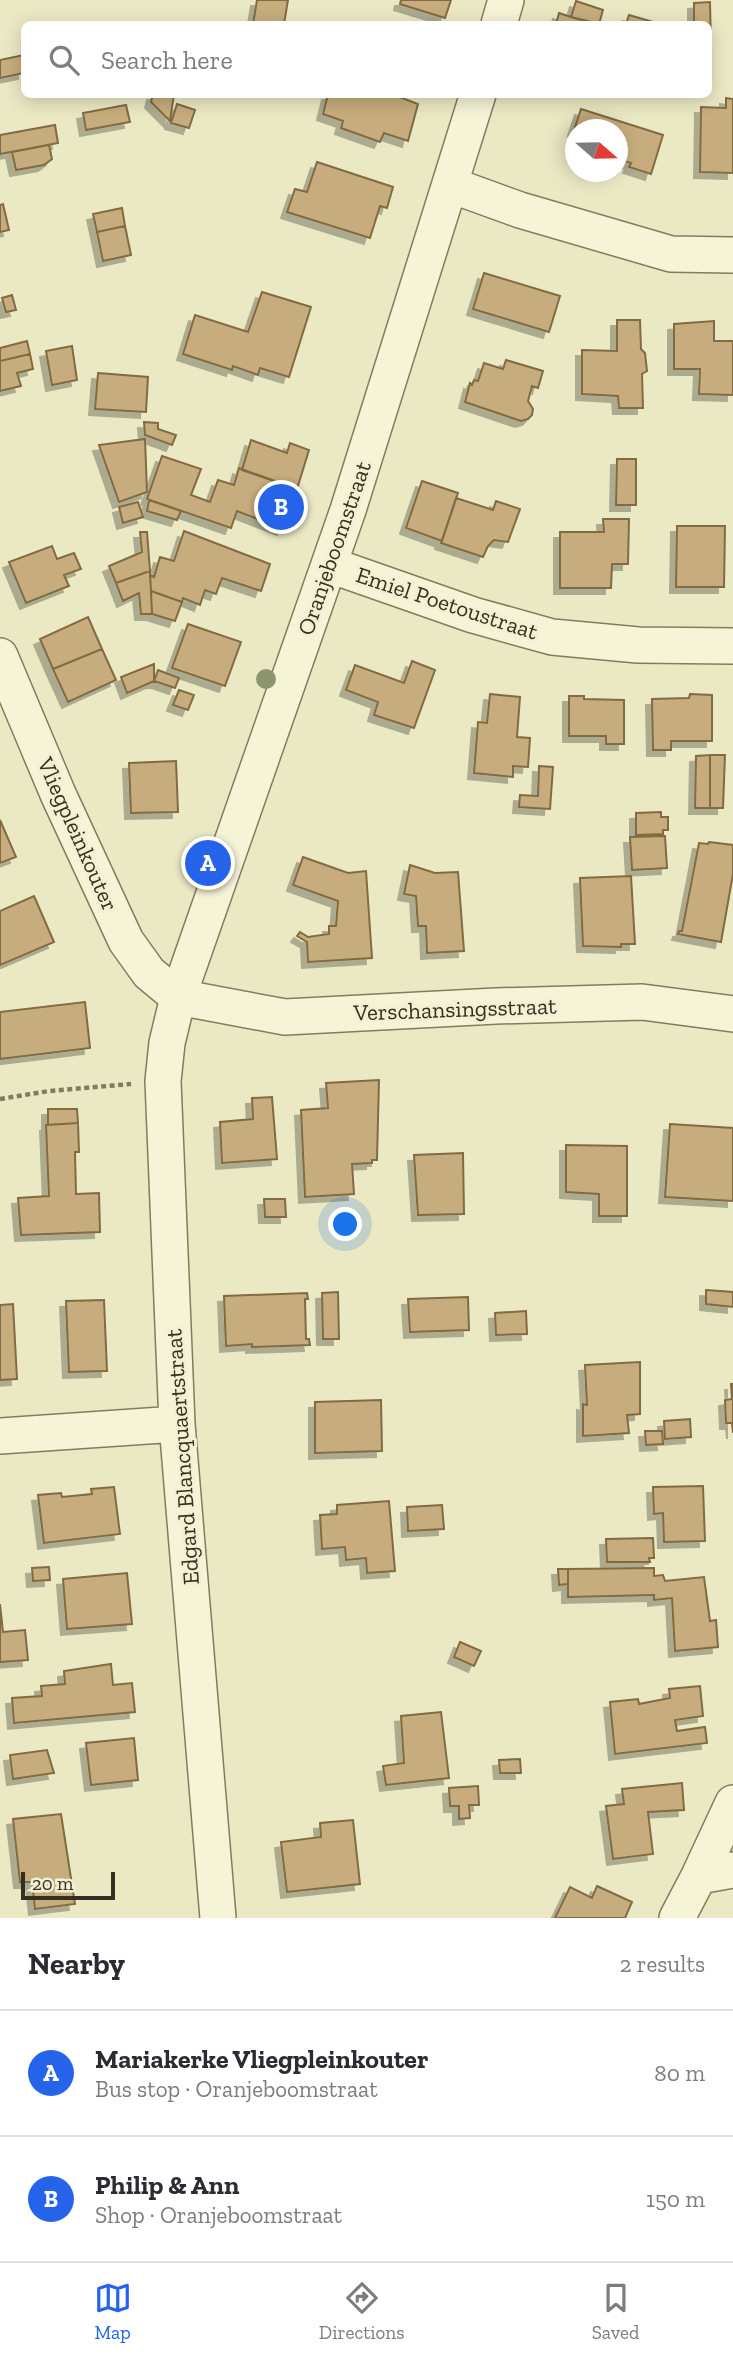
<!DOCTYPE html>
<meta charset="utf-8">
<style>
body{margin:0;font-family:"Zilla Slab",serif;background:#f7f7f7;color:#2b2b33}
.compass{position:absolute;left:565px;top:119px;width:63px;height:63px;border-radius:50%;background:#fff;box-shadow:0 4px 18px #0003;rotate:110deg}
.scale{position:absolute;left:21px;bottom:18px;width:94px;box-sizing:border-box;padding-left:7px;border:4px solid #362f1f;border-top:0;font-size:19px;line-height:24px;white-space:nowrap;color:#362f1f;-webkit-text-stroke:5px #f3f1d3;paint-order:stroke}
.you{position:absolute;left:346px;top:1225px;width:24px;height:24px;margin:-18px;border:5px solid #fff;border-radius:50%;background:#1a73e8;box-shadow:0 0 0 10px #1a73e833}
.badge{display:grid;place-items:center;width:46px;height:46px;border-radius:50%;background:#2563eb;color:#fff;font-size:23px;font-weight:700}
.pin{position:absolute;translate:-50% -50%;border:4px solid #fff;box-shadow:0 2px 7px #0006}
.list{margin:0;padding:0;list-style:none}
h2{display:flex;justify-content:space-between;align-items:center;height:91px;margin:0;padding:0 28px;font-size:30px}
h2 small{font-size:23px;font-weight:400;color:#7c7c81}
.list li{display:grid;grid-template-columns:46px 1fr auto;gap:21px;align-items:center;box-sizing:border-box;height:126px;padding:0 28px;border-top:2px solid #e1e1e2}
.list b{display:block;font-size:26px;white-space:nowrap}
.list p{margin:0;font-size:23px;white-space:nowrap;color:#7c7c81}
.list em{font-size:23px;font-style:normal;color:#7c7c81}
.icon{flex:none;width:38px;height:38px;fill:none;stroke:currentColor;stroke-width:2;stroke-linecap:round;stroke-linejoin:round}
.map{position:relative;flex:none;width:733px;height:1918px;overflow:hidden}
.search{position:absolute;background:#fff;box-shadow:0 4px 18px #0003;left:21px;right:21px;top:21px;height:77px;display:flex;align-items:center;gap:18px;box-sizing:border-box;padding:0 24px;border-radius:10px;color:#7c7c81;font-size:26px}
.sheet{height:343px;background:#fff}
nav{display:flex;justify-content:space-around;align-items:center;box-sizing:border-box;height:98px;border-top:2px solid #e1e1e2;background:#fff;font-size:19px;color:#7c7c81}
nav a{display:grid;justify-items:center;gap:4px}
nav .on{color:#2563eb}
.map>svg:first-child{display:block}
.building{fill:#c7ad7d;stroke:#826b43;stroke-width:2;filter:url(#shadow)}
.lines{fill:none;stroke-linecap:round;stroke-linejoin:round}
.street-casing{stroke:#857b5c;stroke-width:38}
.path{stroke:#857b5c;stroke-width:4.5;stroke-dasharray:5 3.5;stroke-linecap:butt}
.street{stroke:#f6f4d7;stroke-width:35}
.tree{fill:#8b956e}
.labels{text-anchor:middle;stroke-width:6;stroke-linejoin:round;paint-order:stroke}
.street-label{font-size:23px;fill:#362f1f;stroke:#f3f1d3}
</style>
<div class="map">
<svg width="733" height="1918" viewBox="0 0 733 1918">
<defs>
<filter id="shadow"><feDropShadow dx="-6" dy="6" stdDeviation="0" flood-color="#0004"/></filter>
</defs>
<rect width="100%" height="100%" fill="#ebe9c4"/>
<path class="building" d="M257,0H288L284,24H253Z
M401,0H451L445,18L400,4Z
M576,1L603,10L599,24L571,17Z
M710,2L711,45L708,46V24H694V3Z
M559,13L571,17L595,24H556Z
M629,15L660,24H626Z
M24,55V73L0,78V60Z
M153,94H174L170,121L151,102Z
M328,94H392L418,104L408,141L384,133L380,142L341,128L343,121L323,114Z
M726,98L733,99V173L700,172L701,107L726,108Z
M177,104L195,110L189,128L171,123Z
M126,105L130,122L86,130L83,113Z
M581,109L663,135L651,174L629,167L631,163L618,159V130H574Z
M55,125L58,143L0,154V135Z
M49,145L52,159L44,165L16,170L12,152Z
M317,162L393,187L387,208L380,206L370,238L287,212L295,189L307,192Z
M3,204L9,230L0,232V205Z
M122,208L125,226L97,232L93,214Z
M125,226L131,255L103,261L97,232Z
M484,273L560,296L549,332L473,309Z
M262,292L311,307L289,377L260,368L258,375L233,366L232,370L183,354L195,315L248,332Z
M12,295L16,310L6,312L2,298Z
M617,320H640L641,349L645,353L647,371L642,374L643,408H619L618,396L582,394V350L617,351Z
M714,321V341H733V395L699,394L700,369H674V324Z
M27,341L30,354L0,361V348Z
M72,346L77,380L52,385L46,351Z
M30,354L33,369L17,373L21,386L0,391V361Z
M506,360L543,371L538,388L532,386L528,401L533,409L532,415L528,419L521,421L465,402L470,383L472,385L474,380L478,381L484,363L503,369Z
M98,373L148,377L146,412L95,409Z
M144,422L158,423V429L176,435L172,445L145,435Z
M145,439L147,492L119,502L99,445Z
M251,440L287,453L290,443L309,450L297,489L242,470Z
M162,456L201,469L191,495L210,502L218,480L234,485L239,468L297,489L283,529L237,511L231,528L147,499Z
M617,459H636V505H616Z
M422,481L458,493L442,541L406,528Z
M456,498L493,510L496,501L520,509L508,542L494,540L488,546L483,557L441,543Z
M149,500L181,511L177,520L147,511Z
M138,502L143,517L123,523L119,507Z
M603,519H629L628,564H612L611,588H560V532H604Z
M677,526H725L724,587H676Z
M184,531L270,564L261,591L222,578L216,594L205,590L200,605L183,598L182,602L151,591L150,575L154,577L160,557L174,561Z
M140,532H147L150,571L116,583L109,566L142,552Z
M52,546L57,559L74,553L81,569L64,575L69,586L26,603L9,562Z
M150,571L152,614H141L139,593L123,601L116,583Z
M151,591L182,602L175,621L152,614Z
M88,617L102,649L53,669L40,639Z
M188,624L241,642L225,686L172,668Z
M102,649L116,680L68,702L53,669Z
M412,661L435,670L414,728L374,715L378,702L346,690L355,665L404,683Z
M154,664V681L127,693L121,677Z
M158,670L179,678L175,688L154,681Z
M179,690L194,695L188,710L173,705Z
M490,694L520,697L517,737L530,738L528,767L513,766V777L474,773L478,722L487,723Z
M690,694L712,695V741H671V750H653L652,699L689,698Z
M569,696H584V699L624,700V744H606V736H569Z
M710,755V808H695L696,756Z
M710,755H725L723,808H710Z
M176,761L178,812L131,813L129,763Z
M539,766L553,767L550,809L519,807L520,795L538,796Z
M661,812V817H668V830H663V834L636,835V813Z
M0,820L16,857L0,863Z
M665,836L667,868L632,870L630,837Z
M709,842L733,845V874L721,942L678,934L679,931H682L699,843L708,844Z
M303,857L348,873L366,871L372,958L308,962L307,942L297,936L300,932L308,937L329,934V926H336L338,901L293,885Z
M410,865L435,873L458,872L464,951L427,953L426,926H418L416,896L404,894Z
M631,876L635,944H621V947L583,946L580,878Z
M34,896L54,942L0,965V911Z
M85,1002L90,1048L0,1059V1012Z
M379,1080L377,1160H372V1163L352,1164L354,1194L305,1197L301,1110L328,1108L326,1083Z
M272,1097L277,1159L222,1163L220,1122L253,1119L252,1098Z
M48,1109H77L78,1123L48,1125Z
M78,1123L79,1152H75L76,1194L99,1193L100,1232L21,1235L18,1198L49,1196L46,1125Z
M670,1124L733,1128V1201L665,1197Z
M566,1145L627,1146V1216H599V1194L566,1192Z
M463,1153L464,1214L418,1215L414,1155Z
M264,1199H285L286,1217H265Z
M706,1290L733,1292V1307L706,1304Z
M338,1292L339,1339H323L322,1293Z
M307,1293L308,1299H305L306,1339H309L310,1345L252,1347V1344L226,1346L224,1296Z
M468,1297L469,1330L410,1332L408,1299Z
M104,1300L107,1371L69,1372L66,1301Z
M13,1304L17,1379L0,1380V1305Z
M526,1311L527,1334L496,1335L495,1313Z
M640,1362V1414L627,1415L629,1433L583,1436V1404L587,1405L585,1365Z
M731,1384H733V1433L732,1423H726L725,1400L732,1399Z
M381,1400L382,1451L315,1453V1402Z
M690,1419L691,1437L665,1439L664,1421Z
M645,1431H662L663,1444L646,1445Z
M703,1486L705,1541L664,1542L663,1513L654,1514L653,1487Z
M114,1487L120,1534L44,1543L38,1495L61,1493L62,1497L92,1494L91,1489Z
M389,1501L395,1571L367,1573L366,1558L346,1560L345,1547L322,1549L320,1515L337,1514V1505Z
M442,1505L444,1529L408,1531L407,1507Z
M653,1538L654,1558H649L650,1562H607L606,1539Z
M49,1567L50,1580L33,1581L32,1568Z
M654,1568V1576L663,1575L665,1581L704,1577L710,1621L716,1620L718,1647L675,1651L672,1598L654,1600V1595L568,1597V1569Z
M558,1569H568V1584L559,1585Z
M127,1573L132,1624L67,1629L63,1579Z
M0,1604L3,1632L25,1630L28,1660L0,1662Z
M460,1642L481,1651L474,1666L454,1657Z
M111,1664L113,1685L132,1683L135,1712L14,1723L12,1698L42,1696L41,1686L65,1684L64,1671Z
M700,1686L703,1716L675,1720L677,1731L705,1727L707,1743L615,1754L610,1702L638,1699L639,1704L670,1698L669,1689Z
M441,1712L449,1778L386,1785L383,1766L404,1763L401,1716Z
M134,1738L138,1780L91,1785L86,1743Z
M47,1750L54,1773L13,1779L10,1755Z
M520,1759L521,1773H500L499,1760Z
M682,1783L684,1810L648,1812L653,1854L613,1859L606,1806L624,1804L622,1789Z
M478,1786L479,1805H469L470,1818L459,1819V1806H450L449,1788Z
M61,1814L75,1904L35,1909L32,1882H20L13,1819Z
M353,1820L360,1884L287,1892L281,1842L321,1837L320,1823Z
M597,1886L632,1902L625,1918H555L570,1887L592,1898Z"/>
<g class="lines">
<g class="street-casing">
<path id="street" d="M499,24L506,0
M451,185L520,210L671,254L733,255
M330,565L473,615L552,637L638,645L733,646
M0,656L58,794L126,941L149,973L178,997L285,1017L496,1006L642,1002L733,1014
M0,1436L177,1424
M699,1876L733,1803
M218,1918L177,1424L163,1081L167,1043L178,997L348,510L478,94
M677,1918L699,1876L733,1870"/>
</g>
<path class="path" d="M0,1099L49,1091L131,1084"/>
<use href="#street" class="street"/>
</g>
<circle class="tree" cx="266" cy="679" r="10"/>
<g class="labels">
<g class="street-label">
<text transform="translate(334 548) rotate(-71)" y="8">Oranjeboomstraat</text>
<text transform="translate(447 603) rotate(18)" y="8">Emiel Poetoustraat</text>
<text transform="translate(78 834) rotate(66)" y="8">Vliegpleinkouter</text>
<text transform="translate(455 1009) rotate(-2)" y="8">Verschansingsstraat</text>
<text transform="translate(182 1457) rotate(-94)" y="8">Edgard Blancquaertstraat</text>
</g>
</g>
</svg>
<svg class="compass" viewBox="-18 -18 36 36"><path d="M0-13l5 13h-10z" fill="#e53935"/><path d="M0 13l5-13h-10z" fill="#7c7c81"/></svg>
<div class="scale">20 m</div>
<div class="you"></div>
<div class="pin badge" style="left:208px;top:863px">A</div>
<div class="pin badge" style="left:281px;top:507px">B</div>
<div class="search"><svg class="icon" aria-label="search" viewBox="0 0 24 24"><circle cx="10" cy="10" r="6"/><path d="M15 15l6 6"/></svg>Search here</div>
</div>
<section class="sheet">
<h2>Nearby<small>2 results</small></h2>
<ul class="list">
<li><span class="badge">A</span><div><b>Mariakerke Vliegpleinkouter</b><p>Bus stop · Oranjeboomstraat</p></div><em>80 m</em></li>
<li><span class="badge">B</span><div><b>Philip &amp; Ann</b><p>Shop · Oranjeboomstraat</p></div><em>150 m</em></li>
</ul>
</section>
<nav>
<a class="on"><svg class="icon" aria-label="map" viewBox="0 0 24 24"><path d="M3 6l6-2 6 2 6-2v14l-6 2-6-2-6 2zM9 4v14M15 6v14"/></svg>Map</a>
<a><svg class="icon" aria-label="directions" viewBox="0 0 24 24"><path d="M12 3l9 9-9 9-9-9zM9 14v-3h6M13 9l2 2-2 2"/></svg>Directions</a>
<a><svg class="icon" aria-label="saved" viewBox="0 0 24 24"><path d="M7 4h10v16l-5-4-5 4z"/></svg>Saved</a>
</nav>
